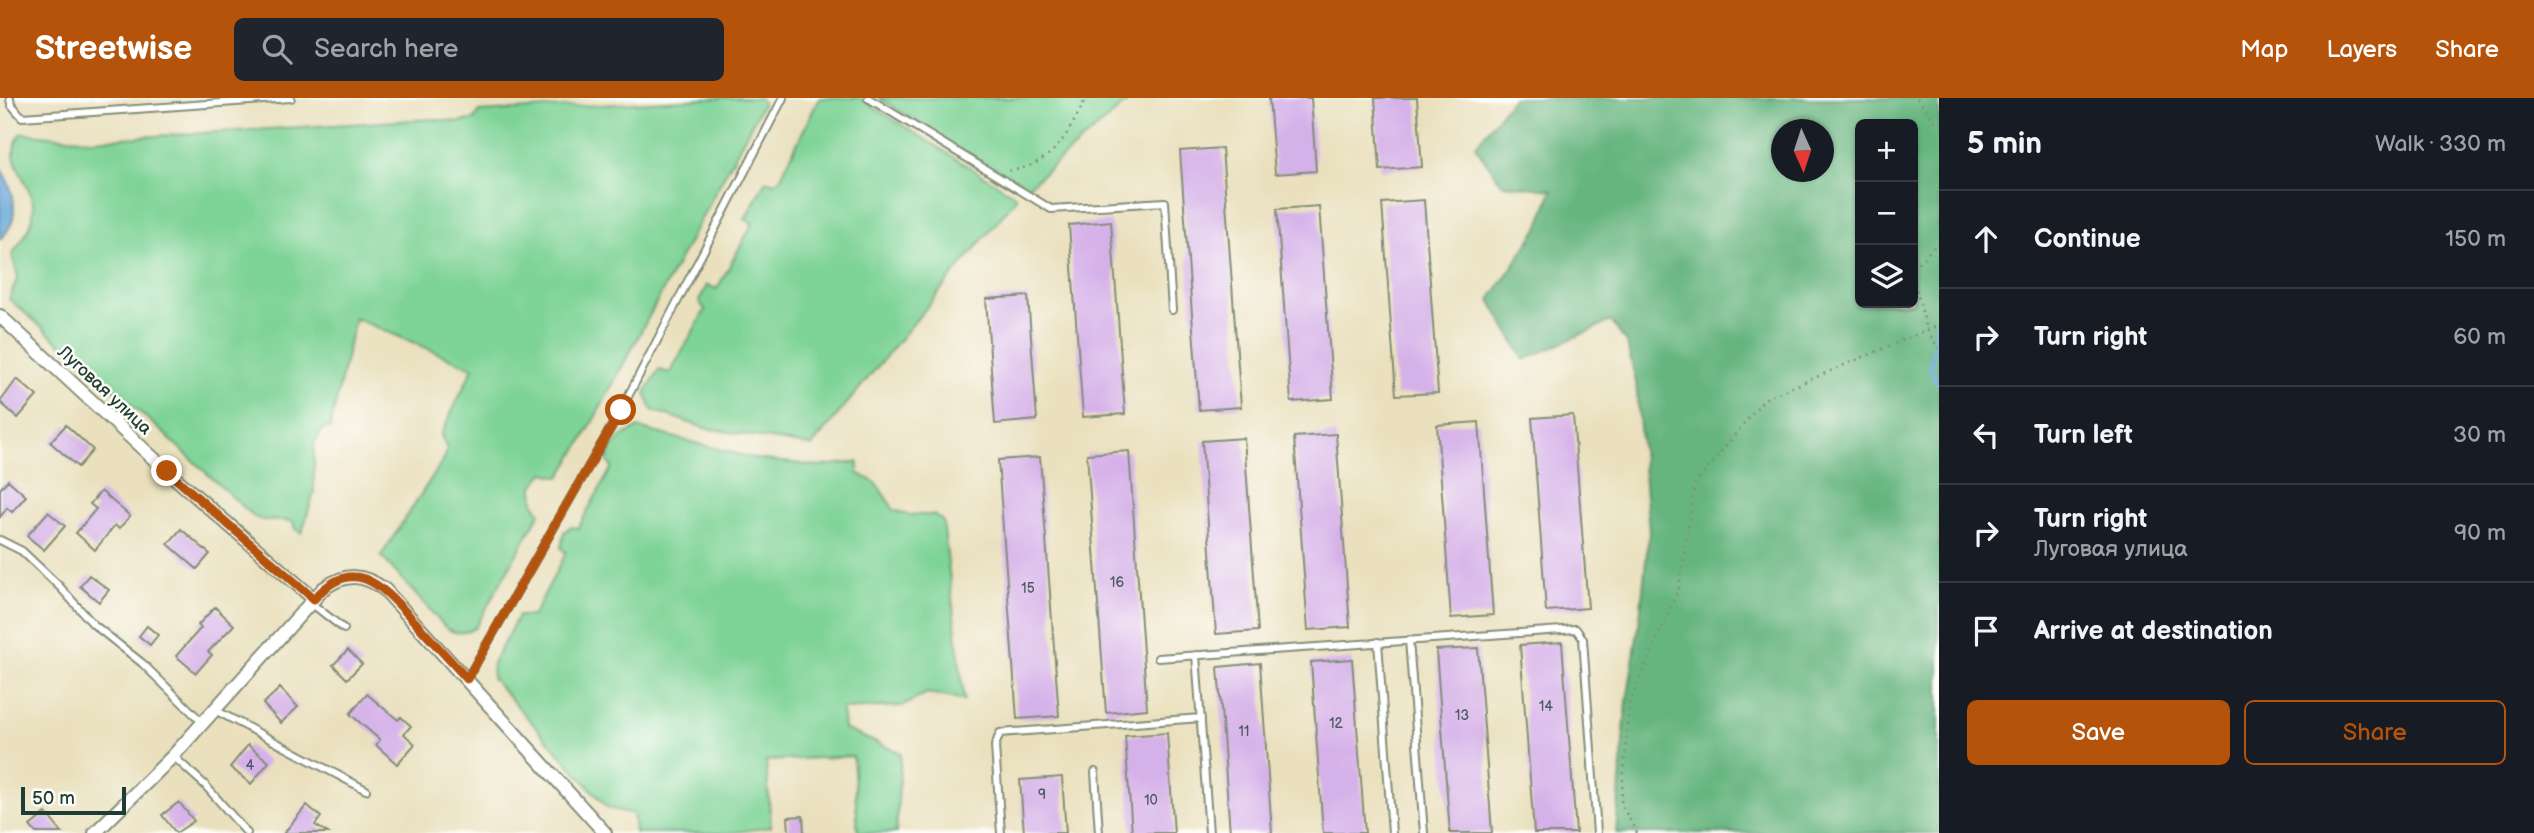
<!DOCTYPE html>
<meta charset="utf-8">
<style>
body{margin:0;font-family:"Balsamiq Sans",sans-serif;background:#20242c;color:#f1f3f6}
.controls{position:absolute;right:21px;top:21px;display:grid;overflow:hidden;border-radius:10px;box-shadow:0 2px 5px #0004}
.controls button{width:63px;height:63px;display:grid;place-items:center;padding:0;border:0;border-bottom:2px solid #363941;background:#171b24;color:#f1f3f6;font:35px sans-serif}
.compass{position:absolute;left:1771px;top:21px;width:63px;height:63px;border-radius:50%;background:#171b24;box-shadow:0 2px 5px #0004;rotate:177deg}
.scale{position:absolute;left:21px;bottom:18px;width:105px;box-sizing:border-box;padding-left:7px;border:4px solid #1f3d34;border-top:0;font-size:19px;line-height:24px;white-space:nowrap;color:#1f3d34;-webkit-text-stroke:5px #fdfcf7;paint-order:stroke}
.stop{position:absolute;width:21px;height:21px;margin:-16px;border:5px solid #b45309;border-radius:50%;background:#fff}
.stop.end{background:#b45309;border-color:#fff;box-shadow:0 2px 7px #0008}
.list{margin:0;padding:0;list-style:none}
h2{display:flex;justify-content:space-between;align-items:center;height:91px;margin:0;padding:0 28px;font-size:30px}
h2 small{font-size:23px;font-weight:400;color:#9ea1a6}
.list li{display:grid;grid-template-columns:46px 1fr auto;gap:21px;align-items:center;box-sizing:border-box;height:98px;padding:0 28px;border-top:2px solid #363941}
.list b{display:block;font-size:26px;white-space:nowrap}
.list p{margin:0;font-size:23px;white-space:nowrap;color:#9ea1a6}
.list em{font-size:23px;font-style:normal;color:#9ea1a6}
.actions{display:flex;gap:14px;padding:21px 28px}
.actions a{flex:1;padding:16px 0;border:2px solid #b45309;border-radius:10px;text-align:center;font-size:24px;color:#b45309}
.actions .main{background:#b45309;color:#fff}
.icon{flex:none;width:38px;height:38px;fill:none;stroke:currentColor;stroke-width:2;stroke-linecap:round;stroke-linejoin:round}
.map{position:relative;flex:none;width:1939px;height:735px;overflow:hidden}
header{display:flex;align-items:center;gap:42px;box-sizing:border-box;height:98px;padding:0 35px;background:#b45309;color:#fff}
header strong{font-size:33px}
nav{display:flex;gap:38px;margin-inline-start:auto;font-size:24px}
.search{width:490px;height:63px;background:#20242c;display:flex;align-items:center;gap:18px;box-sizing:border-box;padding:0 24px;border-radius:10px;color:#9ea1a6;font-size:26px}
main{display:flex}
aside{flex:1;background:#171b24}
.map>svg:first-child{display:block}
.green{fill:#7ed396;stroke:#4e8865;stroke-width:2}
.forest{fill:#66b57f;stroke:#42795a;stroke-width:2;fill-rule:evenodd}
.water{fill:#68a7db;stroke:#447288;stroke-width:2}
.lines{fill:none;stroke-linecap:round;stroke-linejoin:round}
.stream{stroke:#68a7db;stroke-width:4.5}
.building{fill:#d5b1e9}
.service-casing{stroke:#848e78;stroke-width:10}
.minor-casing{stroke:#848e78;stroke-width:16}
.path{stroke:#848e78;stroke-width:2.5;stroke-dasharray:2 5;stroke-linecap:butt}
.service{stroke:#fff;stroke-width:6}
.minor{stroke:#fff;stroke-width:12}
.route{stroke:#b45309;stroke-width:9}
.labels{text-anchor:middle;stroke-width:5;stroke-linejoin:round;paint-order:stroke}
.number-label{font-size:14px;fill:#4c5a61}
.street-label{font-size:18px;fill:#1f3d34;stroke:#fdfcf7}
</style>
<header>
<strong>Streetwise</strong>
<div class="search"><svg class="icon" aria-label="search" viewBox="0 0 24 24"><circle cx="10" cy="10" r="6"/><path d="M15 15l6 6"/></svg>Search here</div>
<nav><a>Map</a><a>Layers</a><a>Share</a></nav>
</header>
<main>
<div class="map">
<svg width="1939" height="735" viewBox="0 0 1939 735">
<rect width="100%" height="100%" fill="#fdfcf7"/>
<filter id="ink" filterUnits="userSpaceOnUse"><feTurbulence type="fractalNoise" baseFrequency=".0143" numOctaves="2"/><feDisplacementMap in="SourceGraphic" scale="14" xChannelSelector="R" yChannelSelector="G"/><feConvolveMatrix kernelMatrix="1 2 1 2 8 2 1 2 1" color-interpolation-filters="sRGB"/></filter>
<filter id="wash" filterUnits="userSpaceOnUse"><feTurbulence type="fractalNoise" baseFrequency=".00686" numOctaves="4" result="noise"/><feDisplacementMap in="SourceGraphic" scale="28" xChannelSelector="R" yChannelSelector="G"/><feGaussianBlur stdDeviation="1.57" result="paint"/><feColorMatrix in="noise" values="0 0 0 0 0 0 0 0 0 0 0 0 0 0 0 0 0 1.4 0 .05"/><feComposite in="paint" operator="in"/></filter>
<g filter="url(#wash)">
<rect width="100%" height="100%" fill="#eae0bd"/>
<path class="green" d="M718,0H760L763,5L584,340L560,379L544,375L533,388L534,405L540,415L475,530C464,535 456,537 446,530L381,458L445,359L447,351L441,337L473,270L355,220L330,330L323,331L314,345V393L302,435L295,431L293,424C280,419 268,427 254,419L159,331L9,201L18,179L12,157C22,141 36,127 33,106C30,81 0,60 22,35L90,42L431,21L460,24L475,21L479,14Z
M819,0H859L1016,98V101L812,348L705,330L652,312L645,295L659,272L670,275L705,212L699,203L707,187L717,191L753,125L745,121L766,82L774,85L780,81Z
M879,0H1132L1024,92Z
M638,330L756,361L819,368L858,364V375L876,385L894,412L909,417H934L943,423L964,602L927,595L903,608L842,611L844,631L901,655L896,735H858L853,658L766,663L771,729L730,735H635L633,716L608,710L492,580L493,565L518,518H533L566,455L561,450L564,434L570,429L578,430L612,369L607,363C612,345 622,337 638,330Z"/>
<path class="forest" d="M1513,0H1939V735H1616L1626,610L1640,519L1649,434L1636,284L1627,246L1611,223L1524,262L1490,202L1538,130L1552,92L1502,86L1475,48ZM1860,26H1913V205H1860ZM1782,32H1824V74H1782Z"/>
<path class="water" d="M0,70C15,91 22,122 0,141Z"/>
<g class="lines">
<path class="stream" d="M1939,219L1930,272L1939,287"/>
</g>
<g id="blocks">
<path class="building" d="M1269,0H1311L1316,73L1275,76Z
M1375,0H1417L1422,69L1380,72Z
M1222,50L1241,309L1199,312L1180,53Z
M1424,102L1438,295L1396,297L1382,105Z
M1319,108L1333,301L1291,304L1277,111Z
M1111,123L1125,316L1083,319L1069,127Z
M1028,198L1037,322L995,326L986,201Z
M17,281L37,298L18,320L0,304Z
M1573,317L1588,510L1546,513L1532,320Z
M1479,324L1493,517L1451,520L1437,327Z
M66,327L93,352L78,369L50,344Z
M1336,336L1350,529L1308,532L1294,339Z
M1244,340L1258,533L1216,536L1202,343Z
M1129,353L1147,611L1106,615L1087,356Z
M1040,359L1059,618L1017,621L998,362Z
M8,382L26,398L12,414L7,410L0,419V391Z
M101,393L130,418L119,431L115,427L95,452L76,435L96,411L90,406Z
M48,414L65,428L44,452L27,438Z
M181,431L210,456L197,471L168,446Z
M89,477L109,492L99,504L80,488Z
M215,509L234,527L208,554L212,557L196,575L176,558L201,530L198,527Z
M147,528L158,537L150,547L139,538Z
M1562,544L1576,735H1534L1520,547Z
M1478,550L1492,735H1450L1436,552Z
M348,552L362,566L347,581L333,567Z
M1352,561L1365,735H1323L1311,564Z
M1260,565L1272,735H1230L1218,569Z
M280,590L298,609L281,625L263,606Z
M367,596L398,622L401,619L411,628L404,636L415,646L397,666L376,647L380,642L350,616Z
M1167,635L1174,735H1132L1125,638Z
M248,647L269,664L251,686L230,669Z
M1062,679L1066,735H1024L1020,682Z
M179,704L194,723L176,735L162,717Z
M307,707L321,719L315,727L328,735H284Z
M46,715L62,735H36L30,728Z
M803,718L804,735H789L788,719Z"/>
</g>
</g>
<g filter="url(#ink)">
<use href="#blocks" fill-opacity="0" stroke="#848e78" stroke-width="2"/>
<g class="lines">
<g class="service-casing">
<path id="service" d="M10,0L11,6L22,19L291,0
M868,0L1051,111L1165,104L1172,212
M0,442L22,453L60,489L93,526L142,565L203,625
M311,505L344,531
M1409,542L1424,735
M1378,544L1392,735
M1196,557L1209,735
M1158,560L1576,531L1583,541L1597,735
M467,581L621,312L783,0
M215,612L366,692
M173,658L205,687L247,735
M1095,674L1099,735
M1001,735L995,648L1000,635L1201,620"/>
</g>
<g class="minor-casing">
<path id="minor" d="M0,218L167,373L314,501
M95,735L173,658L323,491C345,475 363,475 385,492L605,735"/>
</g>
<path class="path" d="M1917,0L1939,28
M1009,73C1055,66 1068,36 1086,0
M1913,170L1939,144
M1913,178L1927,232L1939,251
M1637,735L1621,706L1629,606L1679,490L1695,386L1764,301L1939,227"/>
<use href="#service" class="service"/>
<use href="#minor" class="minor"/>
</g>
</g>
<g class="lines" filter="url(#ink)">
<path class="route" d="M167,373L314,501C356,454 384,491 415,524C432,543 450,562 467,581L621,312"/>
</g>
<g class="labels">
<g class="number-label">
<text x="1117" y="489">16</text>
<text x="1028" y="495">15</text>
<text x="1546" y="613">14</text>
<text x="1462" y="622">13</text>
<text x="1336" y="630">12</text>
<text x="1244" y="638">11</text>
<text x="250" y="672">4</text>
<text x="1042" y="701">9</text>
<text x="1151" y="707">10</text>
</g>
<g class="street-label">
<text transform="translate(105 292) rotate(43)" y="6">Луговая улица</text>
</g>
</g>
</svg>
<div class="controls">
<button>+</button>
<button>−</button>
<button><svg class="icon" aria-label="layers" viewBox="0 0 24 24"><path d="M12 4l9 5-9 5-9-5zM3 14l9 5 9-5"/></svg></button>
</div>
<svg class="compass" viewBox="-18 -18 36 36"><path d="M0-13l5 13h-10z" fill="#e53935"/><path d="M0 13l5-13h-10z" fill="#9ea1a6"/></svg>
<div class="scale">50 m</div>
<div class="stop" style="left:621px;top:312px"></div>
<div class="stop end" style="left:167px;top:373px"></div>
</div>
<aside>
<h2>5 min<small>Walk · 330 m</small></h2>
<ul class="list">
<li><svg class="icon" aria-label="ahead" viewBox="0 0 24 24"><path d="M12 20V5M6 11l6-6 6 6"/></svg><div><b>Continue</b></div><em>150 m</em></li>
<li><svg class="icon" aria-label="right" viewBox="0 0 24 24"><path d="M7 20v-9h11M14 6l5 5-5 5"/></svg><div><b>Turn right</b></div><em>60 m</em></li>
<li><svg class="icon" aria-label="left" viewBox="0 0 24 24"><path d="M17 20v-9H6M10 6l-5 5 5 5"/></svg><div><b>Turn left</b></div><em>30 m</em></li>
<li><svg class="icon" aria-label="right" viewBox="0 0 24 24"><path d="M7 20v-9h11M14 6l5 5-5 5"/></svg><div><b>Turn right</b><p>Луговая улица</p></div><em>90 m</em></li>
<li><svg class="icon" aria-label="arrive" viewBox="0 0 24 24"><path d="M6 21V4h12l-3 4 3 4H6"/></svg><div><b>Arrive at destination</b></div></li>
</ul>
<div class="actions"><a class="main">Save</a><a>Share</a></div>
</aside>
</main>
